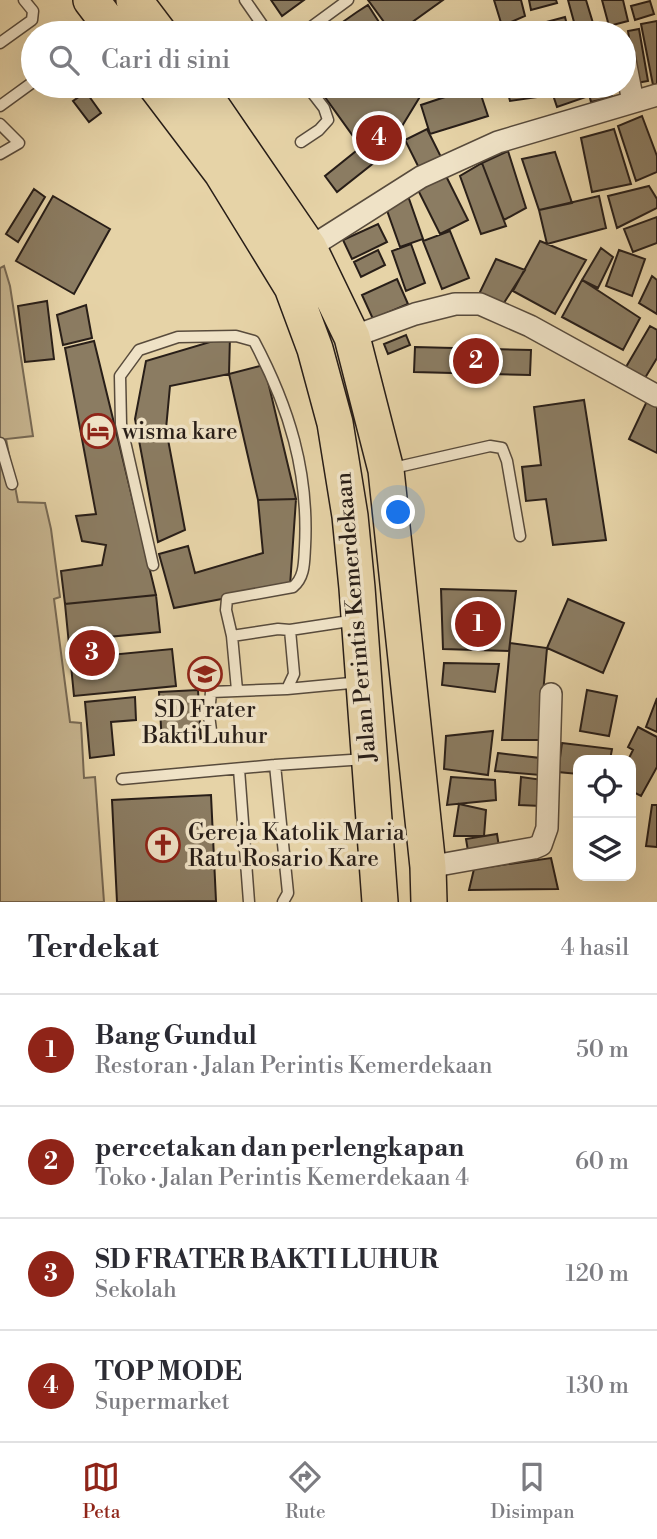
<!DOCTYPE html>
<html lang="id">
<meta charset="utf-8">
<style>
body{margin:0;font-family:"Libre Bodoni",serif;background:#f2f2f3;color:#2b2b33}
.controls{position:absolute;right:21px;bottom:21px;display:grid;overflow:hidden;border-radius:14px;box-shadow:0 7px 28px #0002}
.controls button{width:63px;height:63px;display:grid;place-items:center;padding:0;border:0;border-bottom:2px solid #e1e1e2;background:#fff;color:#2b2b33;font:35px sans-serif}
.you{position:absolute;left:399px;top:513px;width:24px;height:24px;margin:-18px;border:5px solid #fff;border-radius:50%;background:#1a73e8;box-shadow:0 0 0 10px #1a73e833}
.badge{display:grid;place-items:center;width:46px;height:46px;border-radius:50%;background:#8f2418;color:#fff;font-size:23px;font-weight:700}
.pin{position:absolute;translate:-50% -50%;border:4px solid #fff;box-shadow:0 2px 7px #0006}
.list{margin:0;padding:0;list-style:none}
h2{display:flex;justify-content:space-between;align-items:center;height:91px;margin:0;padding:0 28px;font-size:30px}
h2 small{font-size:23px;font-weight:400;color:#7c7c81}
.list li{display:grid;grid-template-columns:46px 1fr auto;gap:21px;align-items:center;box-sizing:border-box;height:112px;padding:0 28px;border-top:2px solid #e1e1e2}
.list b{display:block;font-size:26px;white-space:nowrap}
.list p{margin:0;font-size:23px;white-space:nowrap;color:#7c7c81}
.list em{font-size:23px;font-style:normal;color:#7c7c81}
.icon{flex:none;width:38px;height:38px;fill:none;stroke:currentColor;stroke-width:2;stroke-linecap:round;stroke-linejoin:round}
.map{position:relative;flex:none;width:657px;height:902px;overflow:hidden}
.search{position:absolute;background:#fff;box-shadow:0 7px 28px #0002;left:21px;right:21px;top:21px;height:77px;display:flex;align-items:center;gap:18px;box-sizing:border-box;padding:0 24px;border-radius:38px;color:#7c7c81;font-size:26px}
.sheet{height:539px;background:#fff}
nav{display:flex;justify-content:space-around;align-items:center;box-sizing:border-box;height:98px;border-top:2px solid #e1e1e2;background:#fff;font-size:19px;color:#7c7c81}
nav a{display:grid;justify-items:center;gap:4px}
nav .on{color:#8f2418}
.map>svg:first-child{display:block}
.green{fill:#c6b48f;stroke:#776954;stroke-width:2}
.building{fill:#8b7c62;stroke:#281e18;stroke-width:2}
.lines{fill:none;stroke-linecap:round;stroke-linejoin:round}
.service-casing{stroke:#584b3c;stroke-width:13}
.minor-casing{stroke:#584b3c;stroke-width:24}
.trunk-casing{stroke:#281e18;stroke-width:38}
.service{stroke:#efe2c6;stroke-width:10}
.minor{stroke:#efe2c6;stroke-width:21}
.trunk{stroke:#e6d3a7;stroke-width:35}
.labels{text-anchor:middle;stroke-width:7;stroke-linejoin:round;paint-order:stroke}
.poi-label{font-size:23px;fill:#281e18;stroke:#efe2c6;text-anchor:start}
.street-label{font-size:23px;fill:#281e18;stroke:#efe2c6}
</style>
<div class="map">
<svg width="657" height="902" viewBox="0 0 657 902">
<rect width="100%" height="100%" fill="#e6d3a7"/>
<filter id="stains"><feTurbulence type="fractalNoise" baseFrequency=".00286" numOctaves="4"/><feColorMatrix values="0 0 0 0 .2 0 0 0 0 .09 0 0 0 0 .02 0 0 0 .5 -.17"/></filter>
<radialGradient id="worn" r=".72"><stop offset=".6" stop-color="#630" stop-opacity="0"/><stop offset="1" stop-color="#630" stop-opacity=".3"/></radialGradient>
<path class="green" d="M4,266L10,286L33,436L6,439L18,502L45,503L51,529L60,597L54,599L70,722L81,723L84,778L95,777L104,902H0V268Z"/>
<path class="building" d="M271,0H304L282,16Z
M368,0H443L397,33H392Z
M494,0H521L525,16L502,26Z
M529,0H556L557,3L531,10Z
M568,0H586L596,33H577Z
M602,0H623L628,21L609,26Z
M650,1L654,14L635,20L631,6Z
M368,5L386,33H327L357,12Z
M565,17L569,33H542L539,24Z
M657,21V84L653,85L641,24Z
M639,29L648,81L636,83L628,31Z
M317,86H409L421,95L385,154L337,192L325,176L366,143L362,140L374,121L353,136Z
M428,86H459L460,88L431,95Z
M478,86L488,116L430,134L421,105Z
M506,86H542L545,96L510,101Z
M550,86H582L586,97L557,107Z
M587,86H610L612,97L591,102Z
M86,92L101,113L89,122L73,101Z
M642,116L657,156V172L636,181L618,126Z
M427,129L443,161L421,172L405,140Z
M614,129L631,184L592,192L581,138Z
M508,151L526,208L504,220L482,163Z
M555,152L572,203L539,210L522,159Z
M482,163L506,226L481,234L460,176Z
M444,172L468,220L440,234L416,186Z
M649,186L657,199V208L617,228L608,196Z
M34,189L45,197L18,242L6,234Z
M407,193L423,239L400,247L384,202Z
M53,196L110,229L74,294L16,261Z
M599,196L606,228L547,244L539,210Z
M657,217V243L633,252L624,229Z
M378,224L387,242L352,259L343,240Z
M450,231L469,278L442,289L423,241Z
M540,241L586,260L555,314L513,291Z
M411,244L425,283L406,291L392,251Z
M601,248L613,257L598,288L582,280Z
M378,250L385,265L361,277L354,262Z
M619,250L645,259L632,296L606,286Z
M496,259L525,270L502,306L479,294Z
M652,276L657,280V314L639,303Z
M397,279L408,304L373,319L362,295Z
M582,280L640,318L623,350L562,317Z
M47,301L54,359L25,362L18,306Z
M86,305L92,338L63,345L57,315Z
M650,326L657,330V358L645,378L626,367Z
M406,335L410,345L388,354L384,344Z
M230,336L229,374L170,386L166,429L185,530L158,542L135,419L146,361Z
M94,341L156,595L65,604L61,571L102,565L106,545L82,541L76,516L96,514L65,348Z
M415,347L531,350L530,375L414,372Z
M264,365L296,499L258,500L229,374Z
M584,400L606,540L553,545L546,499L526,501L522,467L541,465L534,407Z
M647,401L657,406V453L629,439Z
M296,499L290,586L174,608L159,554L188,546L195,573L263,553L258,500Z
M441,589L516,591L509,651L443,649Z
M156,595L160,632L108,637L110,655L172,649L176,686L74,696L65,604Z
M568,599L624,623L603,673L547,648Z
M510,643L547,648L539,740H502Z
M444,663L499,664L495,692L442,685Z
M198,690L201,742L162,744L159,692Z
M587,690L617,696L609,736L580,731Z
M135,697L136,720L111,722L114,755L90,758L85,702Z
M657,698V732L646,727Z
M638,727L657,737V767L641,796L631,791V760H628L633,750L628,747Z
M493,731L488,775L444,769L446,736Z
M562,743L612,749L610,760H578V774L558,772Z
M498,753L540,758V775L495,771Z
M451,777L495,780L496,800L447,805Z
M521,777L543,780L541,806L519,805Z
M211,795L216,901L117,902L112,800Z
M459,804L486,810L484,836H454Z
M652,805H657V847L646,846Z
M497,834L499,847L468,851L466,839Z
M551,858L558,889L469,890L474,869Z"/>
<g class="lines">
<g class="service-casing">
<path id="service" d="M245,0L268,33
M303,33L348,0
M0,43L32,20L33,11L24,0
M212,98L230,86
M0,106L33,82
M0,124L19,143L0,154
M301,142L319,130L328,120L324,108L307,86
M0,443L12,484
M389,469L490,446L502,448L507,461L520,536
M153,565L121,424L120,376L139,350L178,337L236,336L254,341C289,407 309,472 305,547C304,562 305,577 293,587L227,599L226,610L232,636L237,690
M290,630L356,620
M287,689L361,682
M212,738L209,715L211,692L287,689L294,674L290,630L278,629L232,636
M275,765L288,893L283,902
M239,769L249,902
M122,779L275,765L366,759"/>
</g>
<g class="minor-casing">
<path id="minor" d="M624,55L633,102
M309,248L421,177L498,142L657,95
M352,337L415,314L455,304H480L530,326L657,396
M428,867L534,848L541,845L547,828L551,694"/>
</g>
<g class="trunk-casing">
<path id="trunk" d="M91,0L116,33
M134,0L159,33
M156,86L222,173L292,287L315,349L335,423L350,516L357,588L380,902
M198,86L309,248L352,337L386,470L428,867L429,902"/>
</g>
<use href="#service" class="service"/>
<use href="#minor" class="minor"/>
<use href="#trunk" class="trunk"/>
</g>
<defs>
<g id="hotel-ring" transform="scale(1.75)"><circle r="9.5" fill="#efe2c6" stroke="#8f2418" stroke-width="1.5"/><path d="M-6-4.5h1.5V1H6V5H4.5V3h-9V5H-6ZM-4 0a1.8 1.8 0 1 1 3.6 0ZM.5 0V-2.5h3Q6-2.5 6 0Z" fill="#8f2418"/></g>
<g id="school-ring" transform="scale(1.75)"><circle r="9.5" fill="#efe2c6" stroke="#8f2418" stroke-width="1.5"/><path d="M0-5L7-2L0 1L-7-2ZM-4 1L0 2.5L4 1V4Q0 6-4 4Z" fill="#8f2418"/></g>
<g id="church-ring" transform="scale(1.75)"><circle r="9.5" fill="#efe2c6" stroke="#8f2418" stroke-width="1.5"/><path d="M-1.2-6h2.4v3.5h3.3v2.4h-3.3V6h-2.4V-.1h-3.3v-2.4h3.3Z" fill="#8f2418"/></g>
</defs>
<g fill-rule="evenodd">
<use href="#hotel-ring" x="98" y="431"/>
<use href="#school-ring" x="205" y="674"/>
<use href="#church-ring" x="163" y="845"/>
</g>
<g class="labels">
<g class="poi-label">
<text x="122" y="439">wisma kare</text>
<text x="205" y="717" text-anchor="middle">SD Frater<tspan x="205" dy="26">Bakti Luhur</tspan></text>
<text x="188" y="840">Gereja Katolik Maria<tspan x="188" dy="26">Ratu Rosario Kare</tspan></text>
</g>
<g class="street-label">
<text transform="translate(355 617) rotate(-95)" y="8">Jalan Perintis Kemerdekaan</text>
</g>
</g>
<rect width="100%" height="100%" filter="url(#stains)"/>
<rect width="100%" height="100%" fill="url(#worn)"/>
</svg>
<div class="controls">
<button><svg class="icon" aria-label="locate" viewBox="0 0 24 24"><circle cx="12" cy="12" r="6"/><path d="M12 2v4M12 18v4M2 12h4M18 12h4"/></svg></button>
<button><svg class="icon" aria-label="layers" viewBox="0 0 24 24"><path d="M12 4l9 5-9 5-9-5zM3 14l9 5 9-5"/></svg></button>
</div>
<div class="you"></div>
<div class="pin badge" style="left:478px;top:624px">1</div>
<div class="pin badge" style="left:476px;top:361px">2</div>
<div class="pin badge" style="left:92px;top:653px">3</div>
<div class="pin badge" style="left:379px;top:138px">4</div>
<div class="search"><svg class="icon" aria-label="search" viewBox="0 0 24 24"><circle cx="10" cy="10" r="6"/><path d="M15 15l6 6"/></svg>Cari di sini</div>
</div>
<section class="sheet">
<h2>Terdekat<small>4 hasil</small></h2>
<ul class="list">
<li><span class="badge">1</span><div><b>Bang Gundul</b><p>Restoran · Jalan Perintis Kemerdekaan</p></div><em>50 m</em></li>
<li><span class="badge">2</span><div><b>percetakan dan perlengkapan</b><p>Toko · Jalan Perintis Kemerdekaan 4</p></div><em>60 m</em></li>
<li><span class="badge">3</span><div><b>SD FRATER BAKTI LUHUR</b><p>Sekolah</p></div><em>120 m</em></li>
<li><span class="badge">4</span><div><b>TOP MODE</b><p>Supermarket</p></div><em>130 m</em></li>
</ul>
</section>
<nav>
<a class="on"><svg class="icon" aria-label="map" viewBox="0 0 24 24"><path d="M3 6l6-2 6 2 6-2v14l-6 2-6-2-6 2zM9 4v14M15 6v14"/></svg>Peta</a>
<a><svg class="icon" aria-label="directions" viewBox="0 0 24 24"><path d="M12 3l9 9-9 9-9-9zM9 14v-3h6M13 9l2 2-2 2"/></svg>Rute</a>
<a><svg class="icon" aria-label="saved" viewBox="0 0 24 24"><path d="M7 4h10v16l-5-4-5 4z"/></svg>Disimpan</a>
</nav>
